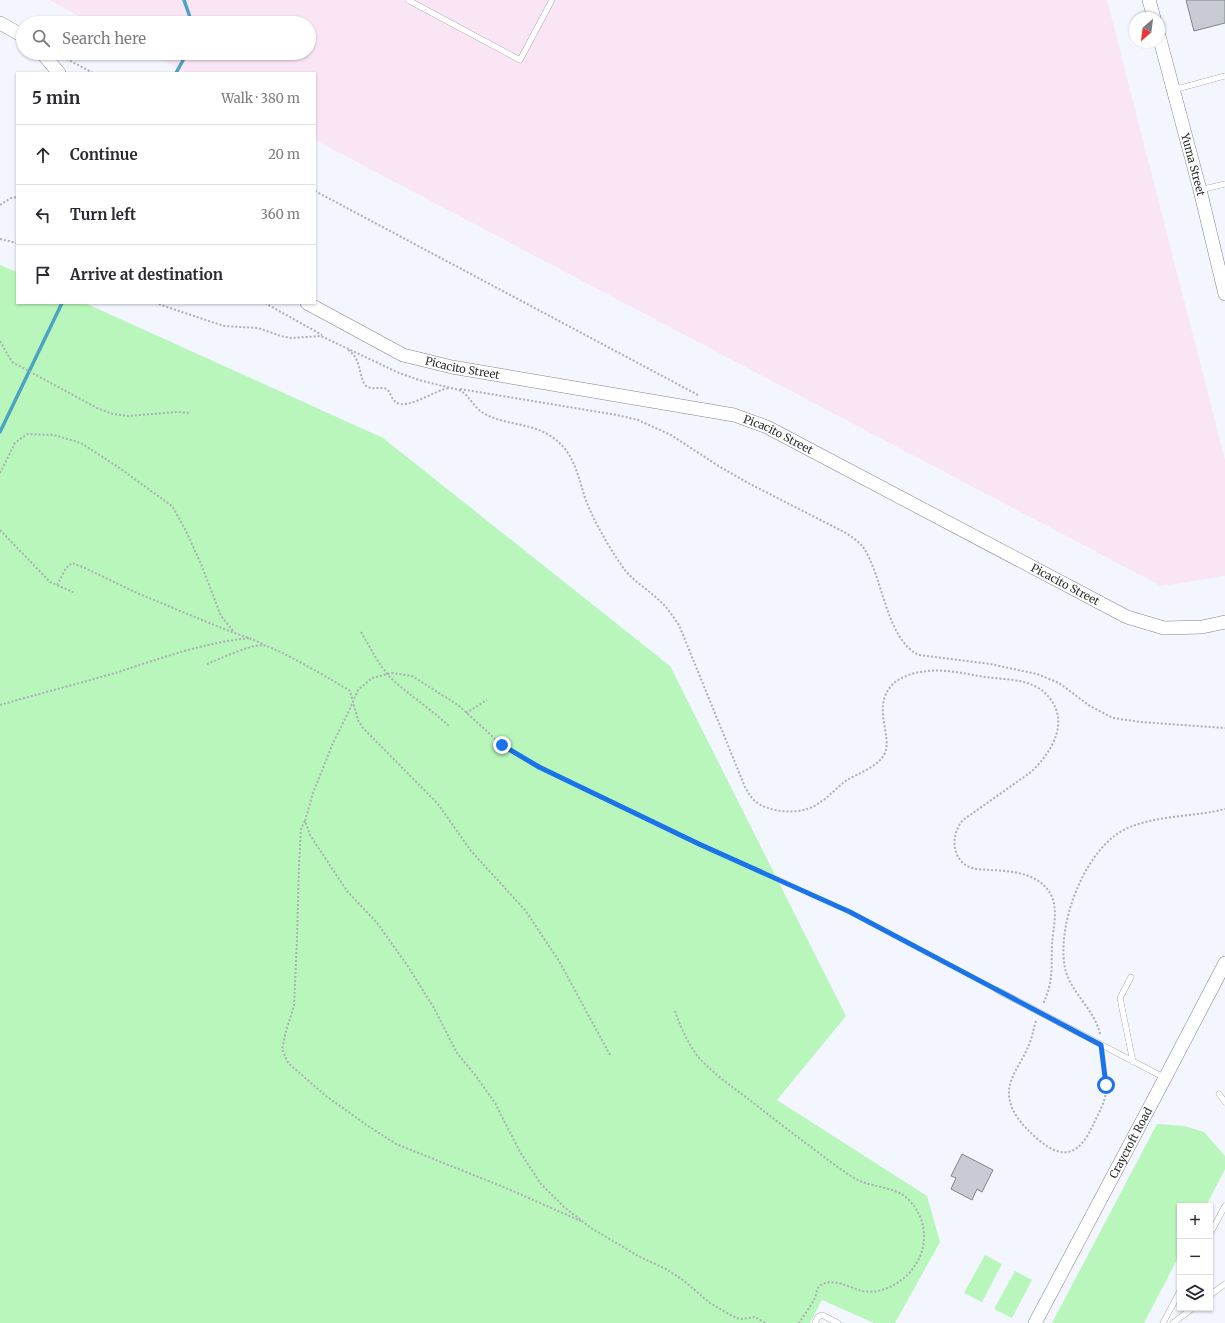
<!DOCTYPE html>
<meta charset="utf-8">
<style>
body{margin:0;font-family:Merriweather,serif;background:#f2f2f3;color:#2b2b33}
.controls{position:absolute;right:12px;bottom:12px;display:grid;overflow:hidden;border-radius:0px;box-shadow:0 1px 3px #0004}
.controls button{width:36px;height:36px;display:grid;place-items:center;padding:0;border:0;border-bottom:1px solid #e1e1e2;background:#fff;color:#2b2b33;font:20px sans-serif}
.compass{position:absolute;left:1129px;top:12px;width:36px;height:36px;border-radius:50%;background:#fff;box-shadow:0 1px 3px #0004;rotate:208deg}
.stop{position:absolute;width:12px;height:12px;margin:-9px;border:3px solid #1a73e8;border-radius:50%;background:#fff}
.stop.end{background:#1a73e8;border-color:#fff;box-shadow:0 1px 4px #0008}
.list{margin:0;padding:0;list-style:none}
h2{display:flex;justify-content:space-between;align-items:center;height:52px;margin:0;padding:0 16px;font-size:17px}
h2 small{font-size:13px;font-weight:400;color:#7c7c81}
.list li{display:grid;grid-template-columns:26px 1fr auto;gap:12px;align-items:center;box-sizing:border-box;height:60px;padding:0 16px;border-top:1px solid #e1e1e2}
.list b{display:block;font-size:15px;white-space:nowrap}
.list em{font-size:13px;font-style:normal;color:#7c7c81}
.icon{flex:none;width:22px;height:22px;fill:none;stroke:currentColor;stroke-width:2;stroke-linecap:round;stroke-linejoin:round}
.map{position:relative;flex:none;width:1225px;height:1323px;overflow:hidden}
.search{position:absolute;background:#fff;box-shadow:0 1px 3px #0004;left:16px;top:16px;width:300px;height:44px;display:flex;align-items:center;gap:10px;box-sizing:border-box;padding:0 14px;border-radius:22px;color:#7c7c81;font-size:15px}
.panel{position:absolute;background:#fff;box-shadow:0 1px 3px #0004;left:16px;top:72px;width:300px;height:232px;border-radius:0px}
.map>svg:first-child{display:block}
.industrial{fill:#fae5f4}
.green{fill:#b8f6bb}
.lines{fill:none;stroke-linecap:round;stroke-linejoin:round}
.stream{stroke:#4ea3c2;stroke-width:3.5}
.building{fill:#c8cbd3;stroke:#81848b}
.service-casing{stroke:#82858c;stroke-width:6}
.tertiary-casing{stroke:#82858c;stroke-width:14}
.path{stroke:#acafb5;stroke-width:2;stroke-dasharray:2 2;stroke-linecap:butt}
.service{stroke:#fff;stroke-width:5.5}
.tertiary{stroke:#fff;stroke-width:13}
.route{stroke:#1a73e8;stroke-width:5}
.labels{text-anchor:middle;stroke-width:3.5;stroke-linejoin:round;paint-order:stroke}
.street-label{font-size:11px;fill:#2f3033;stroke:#fff}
</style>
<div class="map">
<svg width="1225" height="1323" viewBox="0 0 1225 1323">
<rect width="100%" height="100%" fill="#f3f6fe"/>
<path class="industrial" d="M49,0H1107L1225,460V576L1161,586L315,140V73H187L149,53H309V23H92Z"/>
<path class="green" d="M0,265L17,272V303H85L383,438L670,666L846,1016L777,1100L927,1196L940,1242L895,1323H874L822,1300L810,1323H0Z
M1157,1124L1184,1126L1204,1132L1225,1156V1169L1206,1206H1180V1254L1144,1323H1052Z
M985,1255L1002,1264L982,1302L964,1293Z
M1015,1271L1032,1280L1012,1318L994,1309Z"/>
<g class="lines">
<path class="stream" d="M184,0L192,23
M176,73L187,53
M0,432L62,303"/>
</g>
<path class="building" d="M1186,0H1225V23L1194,31Z
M962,1154L993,1170L982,1192L977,1189L972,1200L951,1189L956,1178L951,1176Z"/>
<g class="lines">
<g class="service-casing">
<path id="service" d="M408,0L520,60L552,0
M1173,90L1225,76
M1200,190L1225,184
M1131,977L1120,998L1133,1062
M997,990L1165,1078
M1219,1094L1225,1102
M1210,1234L1225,1206
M1210,1295L1225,1284
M815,1323L818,1317L822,1315L838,1323
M1163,1323L1180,1291
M1173,1323L1193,1308"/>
</g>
<g class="tertiary-casing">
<g id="tertiary">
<path d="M1149,0L1154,18"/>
<path d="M0,23L23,36"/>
<path id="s1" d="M1159,36L1200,190L1225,294"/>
<path d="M42,53L59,73"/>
<path id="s2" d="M307,303L403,355L452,367L734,415L767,427L1127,617L1164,628L1202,627L1225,622"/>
<path id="s3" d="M1035,1323L1165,1078L1225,963"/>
</g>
</g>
<path class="path" d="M63,57L93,73
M315,191L698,395
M0,205L11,198L17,197
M0,239L17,243
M155,303L224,326L258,328L281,336L291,338L321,336L399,373L419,380L459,390C470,395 473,408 485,414C505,425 530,423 549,435C578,453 577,480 589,508C598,528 610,549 622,566C632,581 648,589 660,601C668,608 673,617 679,625L745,787C748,792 751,798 756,802C771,813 800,815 816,805C828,798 836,788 847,780C859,773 877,767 884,755C894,738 871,707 892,685C901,676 915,672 928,671C947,669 966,674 985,677C1000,679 1016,679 1030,684C1035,686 1041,689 1045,693C1072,719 1053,751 1031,772L963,820C950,835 951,861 972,868C978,870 984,869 990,870C1012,871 1038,873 1050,893C1059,908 1053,929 1052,944C1051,969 1054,980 1043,1004
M265,303L322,335
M0,341L12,362L97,408L113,414L128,416L177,412L191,413
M348,350C361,358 358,373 365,385C372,391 379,386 387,389C391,393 391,399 396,402C407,411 436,389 450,388
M460,389L617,415L638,420L671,435L717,465L750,484L844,532C851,536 858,541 863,547C883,576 886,640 919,655L990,664L1037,674L1059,683L1090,706L1113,718L1141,722L1225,728
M0,473L15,443L27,434L54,435L81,443L118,467L172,506L186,531L201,564L221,616L234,632
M0,530L50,582L75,593
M57,585L66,568L72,563L85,568L137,593L224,629L254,640L263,644
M361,632C371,649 380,668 394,681C412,697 432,710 450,727
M207,664C222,658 247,646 262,645C272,645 338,683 350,691L358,720L363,728L438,804L471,851L525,910L559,961L610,1055
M0,705C38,694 77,684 115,673C159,659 204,642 251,638
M466,713L487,700
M305,821L301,829L299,865L297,939L294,1006L286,1031L282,1049L288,1063L326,1096L368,1126L396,1144L506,1188L581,1221
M675,1011C680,1026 687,1041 696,1054C708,1070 735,1089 751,1101C770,1116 788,1130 807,1144C823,1156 839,1169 856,1179C872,1188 896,1186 909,1200C926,1218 929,1243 916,1264C906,1281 883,1295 862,1291C850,1288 833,1277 821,1285C816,1288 817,1293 815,1298C811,1306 804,1315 799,1323
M1036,1021C1033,1030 1032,1039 1028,1047C1022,1062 1008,1078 1009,1094C1009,1107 1018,1120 1027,1129C1041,1143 1064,1165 1082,1143C1087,1138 1090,1131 1093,1125C1098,1114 1105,1103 1106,1091C1107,1079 1104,1067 1103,1055
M1100,1034C1095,1010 1070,992 1065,968C1056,924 1086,844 1130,827C1160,815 1194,817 1225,809
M765,1323L755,1317L742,1319L736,1318L720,1309L710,1303L683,1280L666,1269L640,1257L591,1228L564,1207L541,1184L520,1152L495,1103L476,1076L457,1053L434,1008L409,968L378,924L347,891L310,835L305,821L313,793L333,743L349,711L358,690L372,678L392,673L412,676L458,705L502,745L539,767L699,843L850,912L989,986"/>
<use href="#service" class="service"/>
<use href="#tertiary" class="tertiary"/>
</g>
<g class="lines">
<path class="route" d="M502,745L539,767L699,844L850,912L1101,1045L1106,1085"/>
</g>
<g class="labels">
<g class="street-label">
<text dy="4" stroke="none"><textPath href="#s1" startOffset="133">Yuma Street</textPath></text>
<text dy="4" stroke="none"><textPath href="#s2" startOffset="170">Picacito Street</textPath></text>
<text dy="4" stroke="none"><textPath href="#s2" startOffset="494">Picacito Street</textPath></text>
<text dy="4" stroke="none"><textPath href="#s2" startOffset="818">Picacito Street</textPath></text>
<text dy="4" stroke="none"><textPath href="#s3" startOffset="204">Craycroft Road</textPath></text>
</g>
</g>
</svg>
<div class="controls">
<button>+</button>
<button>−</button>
<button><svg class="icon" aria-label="layers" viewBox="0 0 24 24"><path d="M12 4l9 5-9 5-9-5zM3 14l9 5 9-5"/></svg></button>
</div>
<svg class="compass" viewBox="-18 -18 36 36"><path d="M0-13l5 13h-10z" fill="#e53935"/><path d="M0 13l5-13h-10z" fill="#7c7c81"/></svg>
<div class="stop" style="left:1106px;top:1085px"></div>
<div class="stop end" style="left:502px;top:745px"></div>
<div class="search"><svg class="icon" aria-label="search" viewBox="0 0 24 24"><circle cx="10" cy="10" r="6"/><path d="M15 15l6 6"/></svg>Search here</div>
<section class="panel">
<h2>5 min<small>Walk · 380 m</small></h2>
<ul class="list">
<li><svg class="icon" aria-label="ahead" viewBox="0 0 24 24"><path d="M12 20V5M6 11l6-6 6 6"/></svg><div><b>Continue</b></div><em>20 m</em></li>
<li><svg class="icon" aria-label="left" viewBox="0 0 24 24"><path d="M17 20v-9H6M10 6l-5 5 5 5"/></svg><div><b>Turn left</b></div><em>360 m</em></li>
<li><svg class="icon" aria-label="arrive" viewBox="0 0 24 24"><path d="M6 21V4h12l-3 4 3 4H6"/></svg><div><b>Arrive at destination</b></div></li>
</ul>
</section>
</div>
